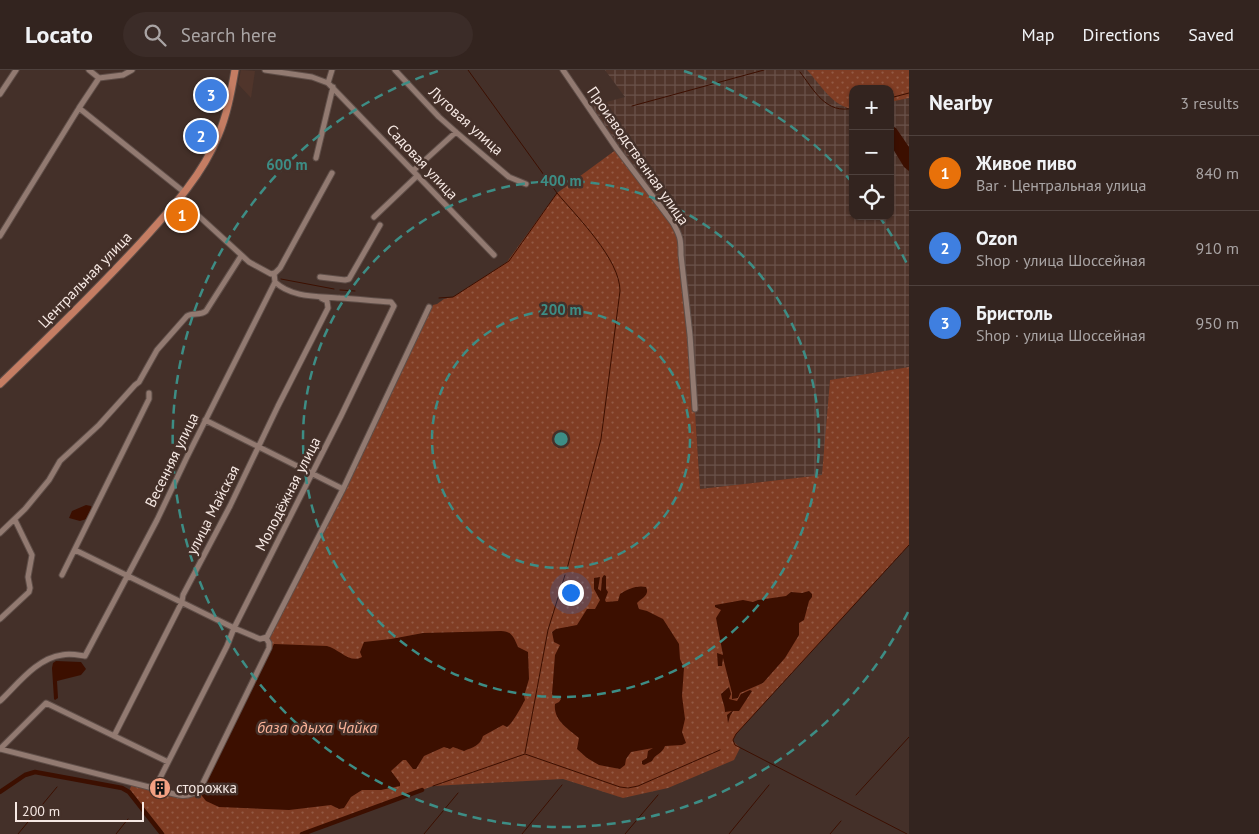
<!DOCTYPE html>
<meta charset="utf-8">
<style>
body{margin:0;font-family:"PT Sans",sans-serif;background:#3b2c28;color:#f1f3f6}
.controls{position:absolute;right:15px;top:15px;display:grid;overflow:hidden;border-radius:10px;box-shadow:0 1px 4px #0004}
.controls button{width:45px;height:45px;display:grid;place-items:center;padding:0;border:0;border-bottom:1px solid #4e413d;background:#33241f;color:#f1f3f6;font:25px sans-serif}
.scale{position:absolute;left:15px;bottom:12px;width:129px;box-sizing:border-box;padding-left:5px;border:2px solid #f6e8e3;border-top:0;font-size:14px;line-height:18px;white-space:nowrap;color:#f6e8e3;-webkit-text-stroke:4px #443029;paint-order:stroke}
.you{position:absolute;left:570px;top:522px;width:18px;height:18px;margin:-12px;border:4px solid #fff;border-radius:50%;background:#1a73e8;box-shadow:0 0 0 8px #1a73e833}
.badge{display:grid;place-items:center;width:32px;height:32px;border-radius:50%;background:#ea580c;color:#fff;font-size:16px;font-weight:700}
.pin{position:absolute;translate:-50% -50%;border:2px solid #fff;box-shadow:0 1px 5px #0006}
.list{margin:0;padding:0;list-style:none}
h2{display:flex;justify-content:space-between;align-items:center;height:65px;margin:0;padding:0 20px;font-size:21px}
h2 small{font-size:16px;font-weight:400;color:#a9a4a4}
.list li{display:grid;grid-template-columns:32px 1fr auto;gap:15px;align-items:center;box-sizing:border-box;height:75px;padding:0 20px;border-top:1px solid #4e413d}
.list b{display:block;font-size:19px;white-space:nowrap}
.list p{margin:0;font-size:16px;white-space:nowrap;color:#a9a4a4}
.list em{font-size:16px;font-style:normal;color:#a9a4a4}
.icon{flex:none;width:28px;height:28px;fill:none;stroke:currentColor;stroke-width:2;stroke-linecap:round;stroke-linejoin:round}
.map{position:relative;flex:none;width:909px;height:764px;overflow:hidden}
header{display:flex;align-items:center;gap:30px;box-sizing:border-box;height:70px;padding:0 25px;background:#33241f;border-bottom:1px solid #4e413d}
header strong{font-size:24px}
nav{display:flex;gap:28px;margin-inline-start:auto;font-size:18px}
.search{width:350px;height:45px;background:#3b2c28;display:flex;align-items:center;gap:12px;box-sizing:border-box;padding:0 18px;border-radius:28px;color:#a9a4a4;font-size:19px}
main{display:flex}
aside{flex:1;background:#33241f}
.map>svg:first-child{display:block}
.built{fill:#50352b}
.industrial{fill:url(#industrial-grid)}
.grass{fill:url(#grass-dots)}
.water{fill:#3c0f00}
.lines{fill:none;stroke-linecap:round;stroke-linejoin:round}
.stream{stroke:#3c0f00;stroke-width:1}
.canal{stroke:#3c0f00;stroke-width:4.5}
.minor-casing{stroke:#5f4e48;stroke-width:7}
.major-casing{stroke:#5f4e48;stroke-width:9}
.minor{stroke:#927a71;stroke-width:5}
.major{stroke:#c57d63;stroke-width:7}
.ring{fill:none;stroke:#3d8d85;stroke-width:2.5;stroke-dasharray:9 6}
.labels{text-anchor:middle;stroke-width:5;stroke-linejoin:round;paint-order:stroke}
.street-label{font-size:15px;fill:#f6e8e3;stroke:#443029}
.poi-label{font-size:15px;fill:#f6e8e3;stroke:#443029;text-anchor:start}
.water-label{font-size:16px;font-style:italic;fill:#fbb298;stroke:#443029}
.centre{fill:#3d8d85;stroke:#443029;stroke-width:2.5}
.ring-label{font-size:15px;text-anchor:middle;font-weight:bold;fill:#3d8d85;stroke:#443029;stroke-width:5;stroke-linejoin:round;paint-order:stroke}
</style>
<header>
<strong>Locato</strong>
<div class="search"><svg class="icon" aria-label="search" viewBox="0 0 24 24"><circle cx="10" cy="10" r="6"/><path d="M15 15l6 6"/></svg>Search here</div>
<nav><a>Map</a><a>Directions</a><a>Saved</a></nav>
</header>
<main>
<div class="map">
<svg width="909" height="764" viewBox="0 0 909 764">
<defs>
<pattern id="industrial-grid" width="8" height="8" patternUnits="userSpaceOnUse" patternTransform="scale(1.25)"><rect width="8" height="8" fill="#50352b"/><path d="M0 4h8M4 0v8" fill="none" stroke="#6a524a"/></pattern>
<pattern id="grass-dots" width="8" height="8" patternUnits="userSpaceOnUse" patternTransform="scale(1.25)"><rect width="8" height="8" fill="#803d24"/><path d="M2 2h.1M6 6h.1" fill="none" stroke="#935944" stroke-width="1.8" stroke-linecap="round"/></pattern>
</defs>
<rect width="100%" height="100%" fill="#443029"/>
<path class="built" d="M241,0L255,1L251,28L238,14Z"/>
<path class="industrial" d="M605,0H807L838,33L846,38L853,39V146H890V32L909,28V297L830,310L823,405L700,419L695,339L681,185L588,37L625,27Z"/>
<path class="grass" d="M807,0H909V28L890,32V19H853V39C833,37 820,14 807,0Z
M617,79L677,161L690,265L700,419L822,405L830,310L909,297V475L736,664L733,671L740,678L734,690L668,718L623,728L563,709L433,716L302,764H162L129,722L132,713L186,726L195,723L269,578L266,568L343,419L433,235L437,234L444,229L453,227L507,192L557,123Z"/>
<path class="water" d="M890,55L896,58L909,77V101L904,97L890,74Z
M86,435L91,436L94,442L90,448L80,451L69,448L72,441Z
M604,505L606,506V519L608,522L605,530L606,532L618,531L620,524C628,519 637,515 646,517C650,525 642,528 637,533L639,539L647,541L663,549L679,574L680,589L684,598L682,626L685,649L682,662L686,673L682,675L665,676C662,684 655,684 652,691L644,695L642,694V691L647,688L648,681L653,678L631,682L626,689L625,695L620,699L599,695L587,688L577,679L579,668C568,659 553,650 555,634L559,632L561,629L560,628H554L552,624L555,585L560,575L554,572L552,562L556,559L577,555L587,539H595L600,530L594,519V508L600,507L598,519L601,521L602,508Z
M809,521L812,524V527L809,531L804,550L799,553V565L785,588L763,613L740,623L738,628L732,629V623L723,588L722,596H718L717,583L723,585L716,548L721,540L715,537V535L743,530L753,532L758,530L786,526L791,522L802,523Z
M501,561C512,561 514,568 518,577L528,582L529,609L524,626L525,630C521,637 513,653 507,657L503,655L483,666C480,676 473,677 464,681L453,677L450,679L444,677L424,686L416,699H413L406,690H403L391,701L400,713V716L381,720H362L351,727L344,738L339,739L331,735L289,740L219,737L206,731L202,726V721L274,574L327,576C339,579 350,594 362,587L360,582L364,572L391,569L423,563Z
M56,591L81,592L86,599L81,605L57,611L58,628L55,630L54,629L52,598L53,593Z
M729,617L731,624L729,629L737,631L741,624L750,620L752,621L739,641H733L730,646L728,653L727,645L732,641L725,642C725,635 722,631 721,624Z"/>
<g class="lines">
<path class="stream" d="M468,0L557,123
M800,2C814,20 826,45 853,38
M890,28L909,23
M632,36L764,0
M281,209L334,219
M340,220L355,221
M439,228L453,227L509,191L557,123C577,147 620,189 620,221L601,369L567,499
M525,683L548,560L565,505
M433,716L525,684L620,717L628,718L638,716L720,680
M856,725L909,667
M18,764L57,717
M116,764L128,749
M424,764L458,723
M522,764L562,715
M625,764L658,725
M729,764L769,715
M830,764L841,751
M907,764L735,675L733,670L736,664L909,475"/>
<path class="canal" d="M0,722L25,705L35,702L122,718L129,722L162,764
M302,764L422,720"/>
<g class="minor-casing">
<path id="minor" d="M89,0L99,8
M265,0L312,7L328,13L494,185
M395,0L439,47L456,62L509,107L526,114
M563,0L617,79L673,153C681,167 681,171 681,185L690,265L695,339
M99,8L123,5L132,0
M328,13L332,0
M0,24L16,0
M79,38L184,122
M316,88L333,17
M413,101L456,62
M179,128L249,192L271,204L275,203L280,198L332,103
M374,147L417,106
M0,166L79,38L99,8
M320,207L345,210L349,209L380,155
M205,350L343,419
M0,463L25,439L49,410L60,391L99,355L135,315L139,312L157,280L187,246C193,242 200,246 206,241L241,186
M75,480L234,558L260,569L267,567L343,419L429,237
M62,505L149,329V323
M0,549L29,522L30,518L28,507L32,485L15,450
M0,631C17,615 37,588 62,585C70,583 78,585 85,586L157,450L187,387L275,212L274,203
M114,666L182,532L183,525L230,436L278,336L328,238L327,231L321,228
M0,679L149,717L153,718L158,712L227,576L234,558L341,346L394,236L391,232C374,231 357,229 340,228C318,226 292,228 275,212
M0,679L46,633L168,692
M153,718C169,722 186,732 200,719L269,578V573L266,568"/>
</g>
<g class="major-casing">
<path id="major" d="M0,314C49,267 97,220 142,171C171,139 202,106 218,66C227,45 231,23 235,0"/>
</g>
<use href="#minor" class="minor"/>
<use href="#major" class="major"/>
</g>
<g class="ring">
<circle cx="561" cy="369" r="129"/>
<circle cx="561" cy="369" r="258"/>
<path d="M908 542A388 388 0 1 1 438 1M684 1A388 388 0 0 1 852 112M879 146A388 388 0 0 1 908 196"/>
</g>
<defs>
<g id="building-disc" transform="scale(1.125)"><circle r="9.5" fill="#f3a082" stroke="#443029"/><path d="M-4-6H4V6H1V3H-1V6H-4ZM-2.5-4.3h1.7v1.8h-1.7ZM.8-4.3h1.7v1.8H.8ZM-2.5-1h1.7V.8h-1.7ZM.8-1h1.7V.8H.8Z" fill="#111"/></g>
</defs>
<g fill-rule="evenodd">
<use href="#building-disc" x="160" y="718"/>
</g>
<g class="labels">
<g class="street-label">
<text transform="translate(466 51) rotate(42)" y="5">Луговая улица</text>
<text transform="translate(638 86) rotate(55)" y="5">Производственная улица</text>
<text transform="translate(422 92) rotate(47)" y="5">Садовая улица</text>
<text transform="translate(85 210) rotate(-46)" y="5">Центральная улица</text>
<text transform="translate(172 390) rotate(-64)" y="5">Весенняя улица</text>
<text transform="translate(288 424) rotate(-63)" y="5">Молодёжная улица</text>
<text transform="translate(213 440) rotate(-63)" y="5">улица Майская</text>
</g>
<g class="poi-label">
<text x="176" y="723">сторожка</text>
</g>
<g class="water-label">
<text x="317" y="663">база одыха Чайка</text>
</g>
</g>
<circle cx="561" cy="369" r="8" class="centre"/>
<g class="ring-label">
<text x="287" y="100">600 m</text>
<text x="561" y="116">400 m</text>
<text x="561" y="245">200 m</text>
</g>
</svg>
<div class="controls">
<button>+</button>
<button>−</button>
<button><svg class="icon" aria-label="locate" viewBox="0 0 24 24"><circle cx="12" cy="12" r="6"/><path d="M12 2v4M12 18v4M2 12h4M18 12h4"/></svg></button>
</div>
<div class="scale">200 m</div>
<div class="you"></div>
<div class="pin badge" style="left:182px;top:145px;background:#e8710a">1</div>
<div class="pin badge" style="left:201px;top:66px;background:#3f7fe0">2</div>
<div class="pin badge" style="left:211px;top:25px;background:#3f7fe0">3</div>
</div>
<aside>
<h2>Nearby<small>3 results</small></h2>
<ul class="list">
<li><span class="badge" style="background:#e8710a">1</span><div><b>Живое пиво</b><p>Bar · Центральная улица</p></div><em>840 m</em></li>
<li><span class="badge" style="background:#3f7fe0">2</span><div><b>Ozon</b><p>Shop · улица Шоссейная</p></div><em>910 m</em></li>
<li><span class="badge" style="background:#3f7fe0">3</span><div><b>Бристоль</b><p>Shop · улица Шоссейная</p></div><em>950 m</em></li>
</ul>
</aside>
</main>
